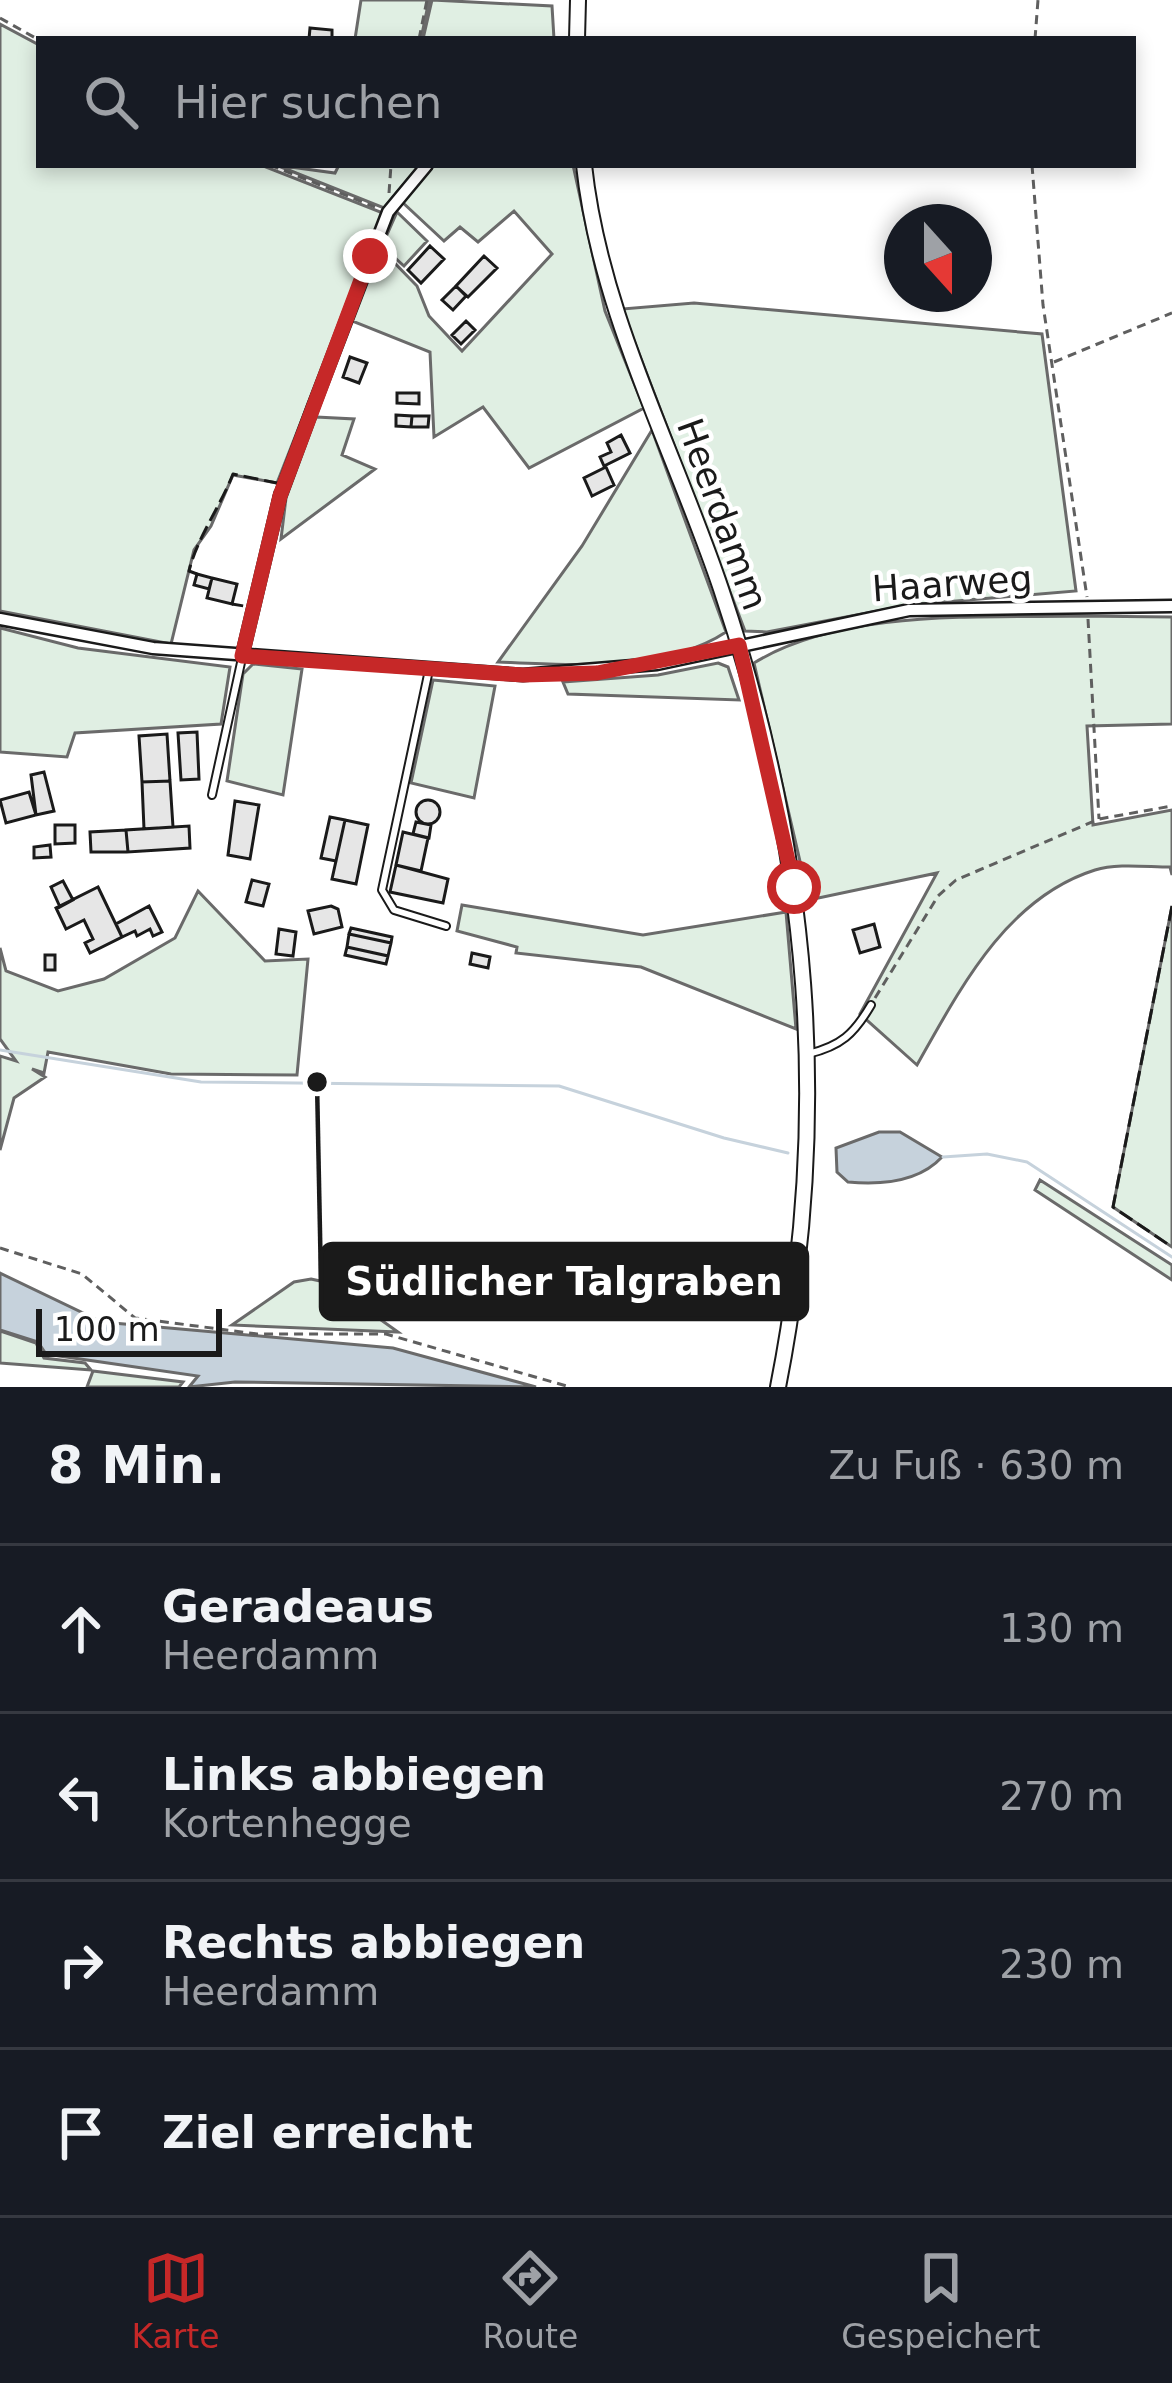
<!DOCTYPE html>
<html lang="de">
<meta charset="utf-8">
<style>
body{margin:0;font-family:"DejaVu Sans",sans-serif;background:#242831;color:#f1f3f6}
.compass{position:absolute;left:884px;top:204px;width:108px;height:108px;border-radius:50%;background:#171b24;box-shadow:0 6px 18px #0003;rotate:159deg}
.scale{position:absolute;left:36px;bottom:30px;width:186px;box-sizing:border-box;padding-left:12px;border:6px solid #1a1a1a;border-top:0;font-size:33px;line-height:42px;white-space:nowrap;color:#1a1a1a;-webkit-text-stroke:9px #fff;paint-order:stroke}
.stop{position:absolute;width:36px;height:36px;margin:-27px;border:9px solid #c62828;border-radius:50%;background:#fff}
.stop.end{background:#c62828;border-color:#fff;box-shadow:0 3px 12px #0008}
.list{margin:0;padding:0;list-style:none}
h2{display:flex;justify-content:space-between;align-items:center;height:156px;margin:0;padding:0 48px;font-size:51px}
h2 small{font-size:39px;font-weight:400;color:#9ea1a6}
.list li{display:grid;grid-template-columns:78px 1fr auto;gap:36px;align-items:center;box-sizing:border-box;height:168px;padding:0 48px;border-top:3px solid #363941}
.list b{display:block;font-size:45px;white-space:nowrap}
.list p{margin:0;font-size:39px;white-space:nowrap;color:#9ea1a6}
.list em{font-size:39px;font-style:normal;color:#9ea1a6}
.icon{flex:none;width:66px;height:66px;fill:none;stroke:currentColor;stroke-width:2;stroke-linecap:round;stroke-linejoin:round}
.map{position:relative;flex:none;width:1172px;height:1387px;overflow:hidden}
.search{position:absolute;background:#171b24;box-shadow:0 6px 18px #0003;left:36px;right:36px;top:36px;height:132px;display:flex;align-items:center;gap:30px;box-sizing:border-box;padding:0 42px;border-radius:0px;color:#9ea1a6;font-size:45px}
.sheet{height:828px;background:#171b24}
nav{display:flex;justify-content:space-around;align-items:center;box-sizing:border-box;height:168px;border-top:3px solid #363941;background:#171b24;font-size:33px;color:#9ea1a6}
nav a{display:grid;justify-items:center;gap:6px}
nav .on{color:#c62828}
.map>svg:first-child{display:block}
.green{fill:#e0efe3;stroke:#6a6a6a;stroke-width:3}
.water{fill:#c6d2dc;stroke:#6a6a6a;stroke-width:3}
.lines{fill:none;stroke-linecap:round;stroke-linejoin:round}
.stream{stroke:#c6d2dc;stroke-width:3}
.building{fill:#e6e6e6;stroke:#1a1a1a;stroke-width:3}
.service-casing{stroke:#1a1a1a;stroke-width:10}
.minor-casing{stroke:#1a1a1a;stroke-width:15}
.tertiary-casing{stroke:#1a1a1a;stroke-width:18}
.path{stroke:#5f5f5f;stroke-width:3;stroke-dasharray:9 6;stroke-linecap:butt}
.service{stroke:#fff;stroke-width:6}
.minor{stroke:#fff;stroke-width:10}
.tertiary{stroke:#fff;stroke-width:14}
.fence{stroke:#1a1a1a;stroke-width:3;stroke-dasharray:15 6;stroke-linecap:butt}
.route{stroke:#c62828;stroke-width:15}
.labels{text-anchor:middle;stroke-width:9;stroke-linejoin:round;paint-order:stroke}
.street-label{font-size:36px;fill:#1a1a1a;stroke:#fff}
.leader{fill:none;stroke:#1a1a1a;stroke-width:4.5}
.callout-dot{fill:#1a1a1a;stroke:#fff;stroke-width:4.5}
.callout{fill:#1a1a1a;stroke:#1a1a1a;stroke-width:4.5}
.callout-label{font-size:39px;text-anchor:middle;font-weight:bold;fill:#fff}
</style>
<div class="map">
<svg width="1172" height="1387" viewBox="0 0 1172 1387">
<rect width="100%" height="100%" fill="#fff"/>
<path class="green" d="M361,0H429L421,39H355Z
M432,0L552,6L554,39H423Z
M0,24L39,45V165H261L383,213L277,483L233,475L211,526L194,550L171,644L0,611Z
M276,165L335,173L339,165H420L384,208Z
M433,165H573L605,311L644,408L529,468L483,407L434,437L430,352L352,321L378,246L417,286L429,316L462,351L552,254L514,211L478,242L460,227L444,241L401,201Z
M397,212L427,241L404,266L382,246Z
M694,303L1042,334L1076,591L909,605L767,632L745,631L622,309Z
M316,417L354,419L342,455L375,469L281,539L286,498Z
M652,430L726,632C666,672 569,665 498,662L582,546Z
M1078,616L1172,617V724L1087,726L1093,825L1172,810V875L1170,867C1147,867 1117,863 1095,870C1006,898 960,989 917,1065L860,1014L937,873L809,900L754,663C842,609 978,618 1078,616Z
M0,628L78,648L230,667L221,724L75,733L67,757L0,752Z
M718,663L728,667L739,700L568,694L563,682L658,675Z
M253,664L302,669L283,795L227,781L243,674Z
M433,680L495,686L474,798L411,783Z
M198,891L265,961L308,959L297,1075L171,1074L48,1052L44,1073L32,1069L45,1077L14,1098L0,1150V1056L16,1061L0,1039V948L6,971L58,991L104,979L175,938Z
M462,905L643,935L786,912L796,1029L641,967L516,953L517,947L457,931Z
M1172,906V1247L1113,1207Z
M1040,1180L1172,1265V1280L1035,1190Z
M311,1279L329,1283L398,1332L232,1325L294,1282Z
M0,1331L36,1343L44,1358L85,1363L91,1370L0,1363Z
M93,1371L183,1382L179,1387H87Z"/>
<path class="water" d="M879,1132H900L942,1157C919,1182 881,1185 848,1182L837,1172L836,1148Z
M0,1273L102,1322L393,1348L536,1387L235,1382L189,1387L198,1376L46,1354L38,1342L0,1330Z"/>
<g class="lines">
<path class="stream" d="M0,1050L201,1082L559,1086L724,1138L788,1153
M943,1157L987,1154L1027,1162L1172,1257"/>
</g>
<path class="building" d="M310,28L332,30V39H309Z
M430,246L444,259L421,283L408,270Z
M484,256L497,268L468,297L456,286Z
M456,286L466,296L453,310L442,300Z
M466,321L475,330L461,344L452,335Z
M350,357L367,363L359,383L343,377Z
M397,393H419V404L397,403Z
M396,415L412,416L411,427L396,426Z
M412,416H429L428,427H411Z
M621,435L630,453L604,466L600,457L611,452L607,443Z
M606,467L614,485L592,496L584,478Z
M197,574L212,578L209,589L194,585Z
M212,578L237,584L232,604L207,598Z
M197,732L199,779L181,780L178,733Z
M167,734L170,781L142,782L139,736Z
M44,772L54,811L36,815L31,775Z
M170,781L173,827L144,829L142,782Z
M29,792L36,815L6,823L0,800Z
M416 812a12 12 0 1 1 24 0a12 12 0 1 1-24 0Z
M235,801L259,805L250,859L228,855Z
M330,817L345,820L336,861L321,858Z
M345,820L368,825L356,884L332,879Z
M416,822L431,825L429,838L413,834Z
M55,825H75V843L55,844Z
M189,826L190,848L128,852L126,830Z
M126,830L128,852H91L90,832Z
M403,832L428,838L421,871L396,865Z
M50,845L51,857L34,858V847Z
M396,865L448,879L443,903L390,892Z
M252,880L269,884L263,906L246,902Z
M63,881L73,900L60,907L51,887Z
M98,887L122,937L90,953L85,943L93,939L84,920L66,929L56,908Z
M149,906L162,932L153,936L150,929L137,936L135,931L122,937L116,924Z
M331,906L338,909L342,927L314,934L308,911Z
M874,924L880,947L860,953L853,930Z
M351,928L392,937L391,943L349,934Z
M279,929L296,932L293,956L276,954Z
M349,934L391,943L388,956L347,947Z
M347,947L388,956L386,964L345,955Z
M472,953L490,957L488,968L470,964Z
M45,955H55V970H45Z"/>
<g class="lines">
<g class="service-casing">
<path id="service" d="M429,670L382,890L394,910L446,926
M212,795L242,658
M808,1054C841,1046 854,1034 871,1005"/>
</g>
<g class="minor-casing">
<path id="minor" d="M0,619L153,648L523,675L657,664L909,610L1172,606
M242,656L280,496L313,407L388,212L427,165"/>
</g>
<g class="tertiary-casing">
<path id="tertiary" d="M577,39L578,0
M584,165C600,314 674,449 721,589C810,853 832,1114 778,1387"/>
</g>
<path class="path" d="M0,18L39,40
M419,39L427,0
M1035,39L1038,0
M270,165L375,207
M1032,165L1043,305L1087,597
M389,193L391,165
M1054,362L1172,313
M1088,619L1099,819
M875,998L938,896L956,880L1099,819L1172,806
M0,1248L82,1274L135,1318L257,1334H386L570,1387"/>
<use href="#service" class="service"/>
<use href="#minor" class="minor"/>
<use href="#tertiary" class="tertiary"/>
<path class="fence" d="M197,574L189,571C197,538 220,507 233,474L277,483L250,607L232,604
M1172,906L1113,1207L1172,1247"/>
</g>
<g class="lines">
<path class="route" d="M370,256L280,496L242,656L523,675L597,673L739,645L794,887"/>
</g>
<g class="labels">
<g class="street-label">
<text transform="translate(723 514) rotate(70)" y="13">Heerdamm</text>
<text transform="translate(952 583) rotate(-4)" y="13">Haarweg</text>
</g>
</g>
<path class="leader" d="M317 1082L321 1282"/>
<circle class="callout-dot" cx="317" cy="1082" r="12"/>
<rect class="callout" x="321" y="1244" width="486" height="75" rx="12"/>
<g class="callout-label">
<text x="564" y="1295">Südlicher Talgraben</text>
</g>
</svg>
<svg class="compass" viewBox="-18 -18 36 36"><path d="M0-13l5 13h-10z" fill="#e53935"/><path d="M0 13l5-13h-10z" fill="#9ea1a6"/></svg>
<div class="scale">100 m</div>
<div class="stop" style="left:794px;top:887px"></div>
<div class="stop end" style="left:370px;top:256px"></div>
<div class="search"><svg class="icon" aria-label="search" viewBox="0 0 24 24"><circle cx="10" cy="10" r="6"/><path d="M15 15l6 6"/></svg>Hier suchen</div>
</div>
<section class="sheet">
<h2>8 Min.<small>Zu Fuß · 630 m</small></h2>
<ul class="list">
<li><svg class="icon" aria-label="ahead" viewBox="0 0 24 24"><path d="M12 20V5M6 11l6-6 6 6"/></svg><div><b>Geradeaus</b><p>Heerdamm</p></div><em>130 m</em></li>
<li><svg class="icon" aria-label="left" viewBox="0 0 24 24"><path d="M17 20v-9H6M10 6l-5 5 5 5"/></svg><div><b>Links abbiegen</b><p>Kortenhegge</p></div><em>270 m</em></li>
<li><svg class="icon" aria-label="right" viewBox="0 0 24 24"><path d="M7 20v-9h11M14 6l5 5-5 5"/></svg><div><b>Rechts abbiegen</b><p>Heerdamm</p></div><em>230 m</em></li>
<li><svg class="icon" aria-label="arrive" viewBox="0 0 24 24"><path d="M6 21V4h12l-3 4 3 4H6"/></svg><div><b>Ziel erreicht</b></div></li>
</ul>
</section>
<nav>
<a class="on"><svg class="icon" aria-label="map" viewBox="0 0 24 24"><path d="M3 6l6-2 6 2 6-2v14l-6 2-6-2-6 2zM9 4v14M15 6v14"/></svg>Karte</a>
<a><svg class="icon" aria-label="directions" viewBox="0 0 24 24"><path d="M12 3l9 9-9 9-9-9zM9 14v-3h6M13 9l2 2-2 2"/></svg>Route</a>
<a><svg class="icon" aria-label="saved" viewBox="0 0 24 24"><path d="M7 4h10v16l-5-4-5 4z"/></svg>Gespeichert</a>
</nav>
